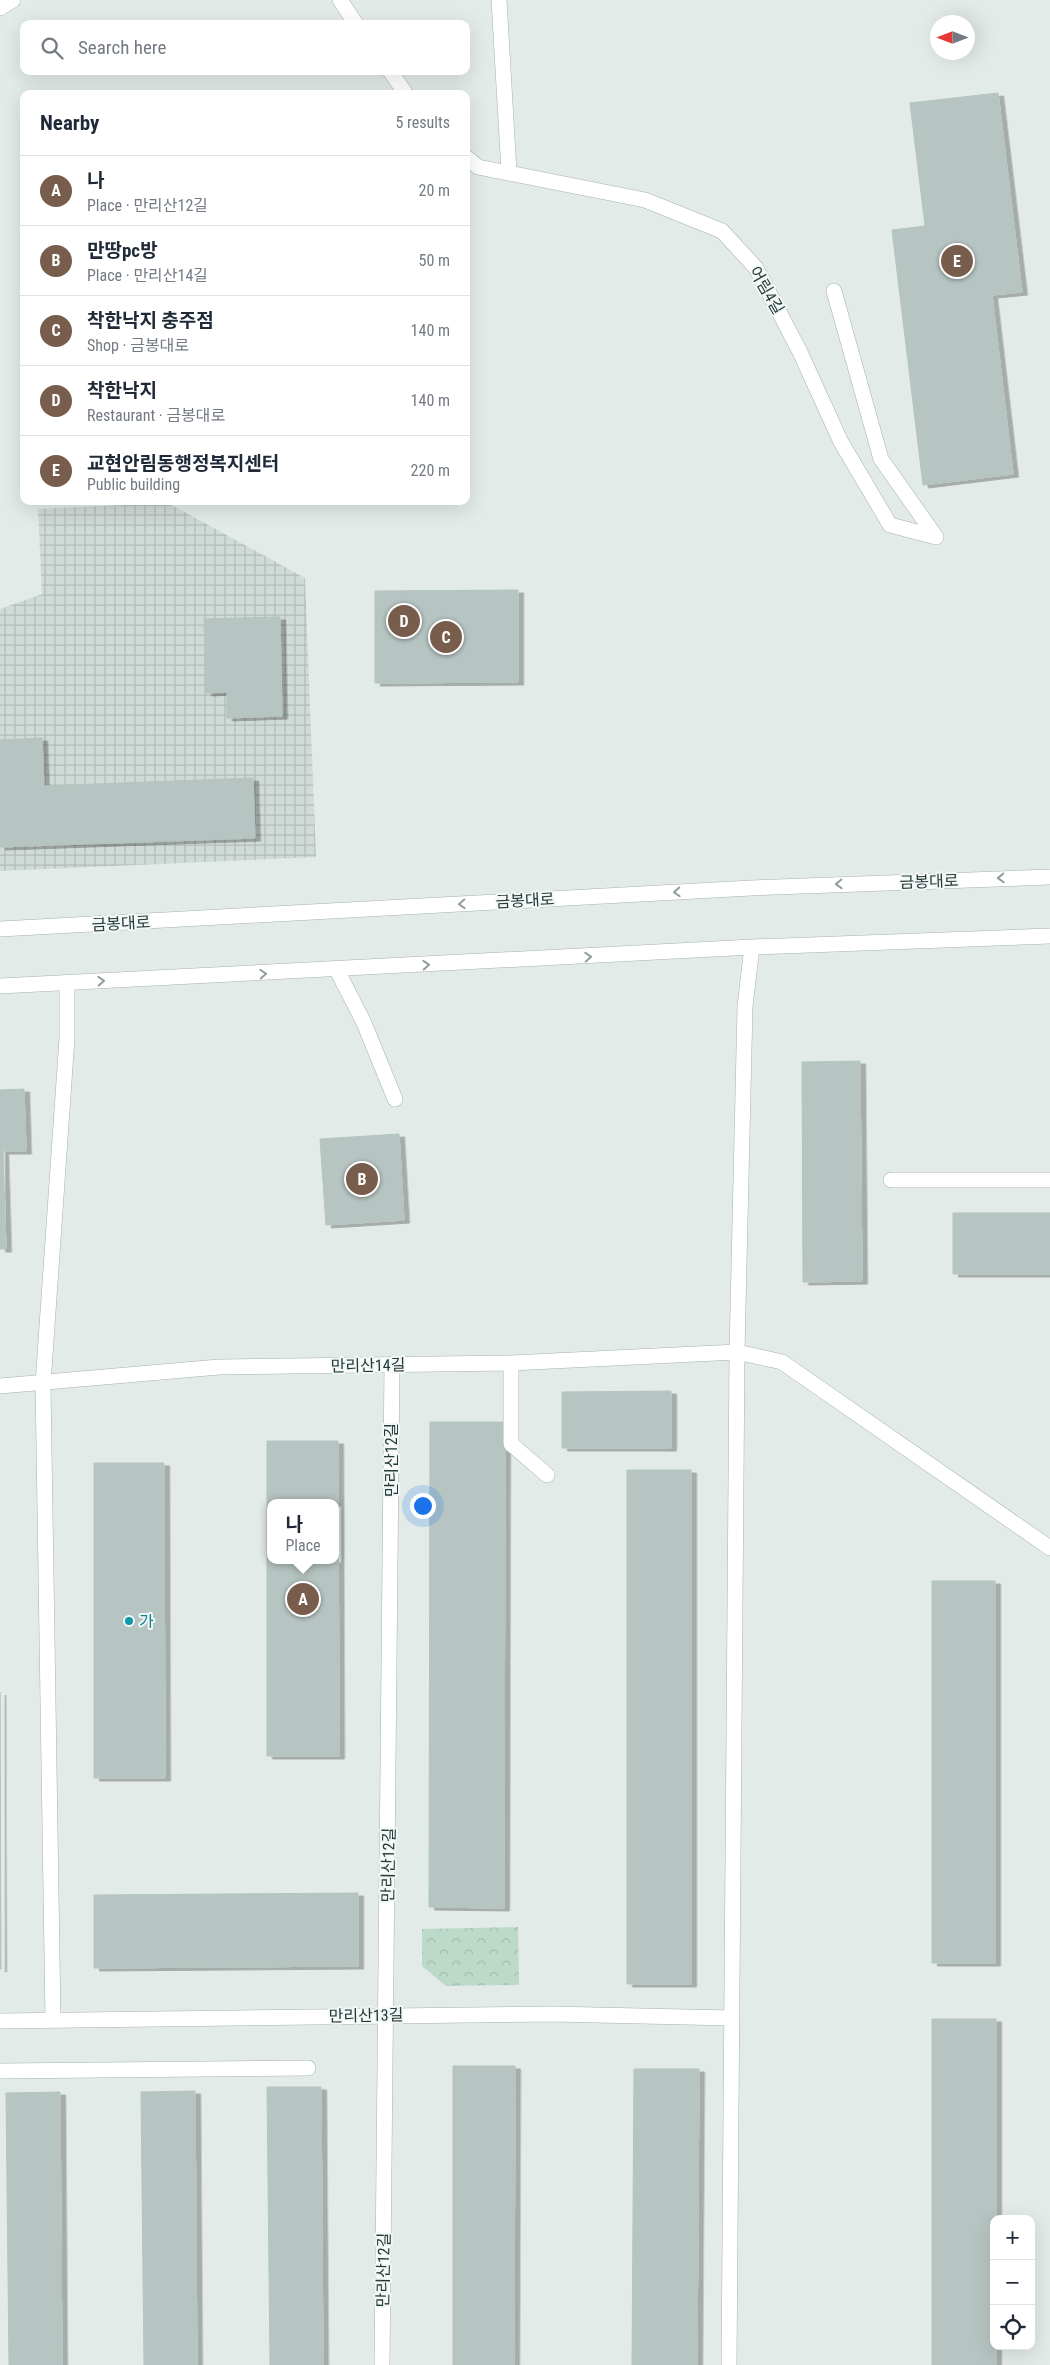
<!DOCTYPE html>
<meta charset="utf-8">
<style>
body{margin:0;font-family:"Roboto Condensed","Noto Sans KR",sans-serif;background:#f6f6f7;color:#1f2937}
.controls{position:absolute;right:15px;bottom:15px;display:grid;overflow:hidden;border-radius:10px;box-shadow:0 5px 20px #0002}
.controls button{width:45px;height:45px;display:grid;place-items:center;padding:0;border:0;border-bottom:1px solid #e0e1e3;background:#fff;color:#1f2937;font:25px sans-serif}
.compass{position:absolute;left:930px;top:15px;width:45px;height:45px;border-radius:50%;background:#fff;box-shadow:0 5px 20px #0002;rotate:270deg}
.you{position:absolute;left:422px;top:1505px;width:18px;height:18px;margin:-12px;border:4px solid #fff;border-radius:50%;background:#1a73e8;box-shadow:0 0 0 8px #1a73e833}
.badge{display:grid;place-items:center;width:32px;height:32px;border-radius:50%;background:#785d4c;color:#fff;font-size:16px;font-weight:700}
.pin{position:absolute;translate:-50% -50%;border:2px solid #fff;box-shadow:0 1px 5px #0006}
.popup{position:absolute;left:267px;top:1499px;width:72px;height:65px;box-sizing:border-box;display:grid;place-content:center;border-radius:10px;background:#fff;filter:drop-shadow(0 1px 4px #0005);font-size:16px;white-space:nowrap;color:#747a83}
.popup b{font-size:19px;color:#1f2937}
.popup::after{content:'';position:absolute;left:50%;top:100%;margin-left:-10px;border:10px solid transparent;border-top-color:#fff}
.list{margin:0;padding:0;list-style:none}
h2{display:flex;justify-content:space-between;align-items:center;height:65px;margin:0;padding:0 20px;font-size:21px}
h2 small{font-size:16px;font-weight:400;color:#747a83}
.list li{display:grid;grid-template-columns:32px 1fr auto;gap:15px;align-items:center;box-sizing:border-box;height:70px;padding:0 20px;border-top:1px solid #e0e1e3}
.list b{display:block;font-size:19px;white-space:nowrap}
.list p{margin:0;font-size:16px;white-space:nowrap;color:#747a83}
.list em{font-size:16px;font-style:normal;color:#747a83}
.icon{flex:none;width:28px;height:28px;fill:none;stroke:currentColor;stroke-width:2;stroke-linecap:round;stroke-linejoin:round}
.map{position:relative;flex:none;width:1050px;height:2365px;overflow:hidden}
.search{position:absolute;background:#fff;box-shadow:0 5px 20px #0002;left:20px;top:20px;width:450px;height:55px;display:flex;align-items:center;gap:12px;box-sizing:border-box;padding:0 18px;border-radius:10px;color:#747a83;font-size:19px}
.panel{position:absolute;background:#fff;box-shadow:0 5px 20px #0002;left:20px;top:90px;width:450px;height:415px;border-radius:10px}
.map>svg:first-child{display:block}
.industrial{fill:url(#industrial-grid)}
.park{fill:url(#park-crowns)}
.building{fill:#b7c5c2;stroke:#b5c4c0;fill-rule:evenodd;filter:url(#shadow)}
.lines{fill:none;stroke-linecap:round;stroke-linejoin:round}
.minor-casing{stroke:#a5b2b0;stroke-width:16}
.minor{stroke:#fff;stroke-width:15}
.oneway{stroke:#919c9c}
.culture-dot{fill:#0f9aa8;stroke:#f2f7f6;stroke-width:2}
.labels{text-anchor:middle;stroke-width:4;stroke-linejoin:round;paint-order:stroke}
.street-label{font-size:16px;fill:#233a38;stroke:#f2f7f6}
.culture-label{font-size:16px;fill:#0d838f;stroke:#f2f7f6;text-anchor:start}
</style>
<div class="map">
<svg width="1050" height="2365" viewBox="0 0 1050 2365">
<defs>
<pattern id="industrial-grid" width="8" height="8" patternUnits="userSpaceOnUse" patternTransform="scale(1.25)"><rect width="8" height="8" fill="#d0dad7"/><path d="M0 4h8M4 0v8" fill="none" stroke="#b2bcb9"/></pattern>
<pattern id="park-crowns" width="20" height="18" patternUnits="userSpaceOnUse" patternTransform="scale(1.25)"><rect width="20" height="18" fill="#bcdaca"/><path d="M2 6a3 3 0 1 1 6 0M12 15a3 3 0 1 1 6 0" fill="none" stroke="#a1bcae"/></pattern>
<filter id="shadow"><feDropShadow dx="5.5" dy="3" stdDeviation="0" flood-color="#0004"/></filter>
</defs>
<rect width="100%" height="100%" fill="#e2ebe8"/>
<path class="industrial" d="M168,503L305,578L316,857L0,871V609L42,594L38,509Z"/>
<path class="park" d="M518,1927L519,1985L446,1986L422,1966V1929Z"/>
<path class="building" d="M998,93L1022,292L992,295L1013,474L923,485L892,230L925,226L910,103Z
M518,590V682L375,683V591Z
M280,617L282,716L227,718V692L206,693L204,619Z
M42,738L44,786L253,778L255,838L0,847V740Z
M860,1061L862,1281L803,1282L802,1062Z
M24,1089L26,1151H3L6,1249H0V1090Z
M399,1134L404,1220L326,1225L320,1139Z
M953,1213H1050V1274H953Z
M671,1391V1448H562V1392Z
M430,1422H505L504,1908L429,1907Z
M267,1441H338L339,1756H267ZM270,1503H336V1560H270Z
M94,1463H164L165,1778H94Z
M627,1470H691V1984H627Z
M932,1581H995V1963H932Z
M0,1692L1,1969H0Z
M358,1893V1966L94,1968V1895Z
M932,2019H996V2219H994V2346H996V2365H932Z
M453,2066H515L514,2365H453Z
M634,2069H699L697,2365H632Z
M267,2087H321L323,2365H270Z
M195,2091L197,2365H144L141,2092Z
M60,2092L62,2365H9L6,2093Z"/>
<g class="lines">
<g class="minor-casing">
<path id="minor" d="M340,0L356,24
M499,0L509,172
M0,8L13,0
M390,71L406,94
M466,157L478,167L645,200L722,231L756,268L799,350L841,442L890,525L936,537
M834,291L881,459L936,537
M0,929L751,888L1050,877
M337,970L364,1023L395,1099
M0,986L752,947L1050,936
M891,1180H1050
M511,1363V1444L547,1475
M0,1386L219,1367L511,1363L737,1352L782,1362L1050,1548
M53,2019L43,1384L67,1038V983
M0,2021L551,2014L731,2018
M0,2071L308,2068
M382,2365L392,1364
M729,2365L737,1352L745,1006L752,947"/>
</g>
<use href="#minor" class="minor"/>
</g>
<defs><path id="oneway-chevron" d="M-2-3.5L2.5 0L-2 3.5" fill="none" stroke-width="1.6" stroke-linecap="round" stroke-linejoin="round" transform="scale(1.25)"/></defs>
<g class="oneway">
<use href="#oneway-chevron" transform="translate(1001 878) rotate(178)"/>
<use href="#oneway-chevron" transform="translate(839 884) rotate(178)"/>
<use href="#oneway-chevron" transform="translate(677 892) rotate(177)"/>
<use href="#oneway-chevron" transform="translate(462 904) rotate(177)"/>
<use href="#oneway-chevron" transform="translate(588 957) rotate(-3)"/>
<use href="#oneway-chevron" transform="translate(426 965) rotate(-3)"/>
<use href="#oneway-chevron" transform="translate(263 974) rotate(-3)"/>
<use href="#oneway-chevron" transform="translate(101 981) rotate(-3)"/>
</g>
<circle class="culture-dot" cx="129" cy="1621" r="5"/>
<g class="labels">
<g class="street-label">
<text transform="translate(767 290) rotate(60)" y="6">어림4길</text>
<text transform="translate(929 881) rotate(-2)" y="6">금봉대로</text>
<text transform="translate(525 900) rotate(-3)" y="6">금봉대로</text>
<text transform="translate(121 923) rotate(-3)" y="6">금봉대로</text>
<text transform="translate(368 1365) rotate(-1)" y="6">만리산14길</text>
<text transform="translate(391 1460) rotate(-90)" y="6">만리산12길</text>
<text transform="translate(388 1865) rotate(-89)" y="6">만리산12길</text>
<text transform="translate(366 2015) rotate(-1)" y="6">만리산13길</text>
<text transform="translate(383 2270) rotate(-89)" y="6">만리산12길</text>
</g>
<g class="culture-label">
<text x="139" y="1627">가</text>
</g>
</g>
</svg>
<div class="controls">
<button>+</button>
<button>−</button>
<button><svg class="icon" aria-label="locate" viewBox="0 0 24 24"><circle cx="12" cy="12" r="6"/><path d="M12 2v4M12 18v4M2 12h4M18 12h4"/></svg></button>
</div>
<svg class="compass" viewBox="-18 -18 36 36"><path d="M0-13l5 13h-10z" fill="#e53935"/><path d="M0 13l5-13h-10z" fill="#747a83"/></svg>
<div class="you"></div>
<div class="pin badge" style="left:303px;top:1599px">A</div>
<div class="popup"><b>나</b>Place</div>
<div class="pin badge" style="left:362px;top:1179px">B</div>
<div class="pin badge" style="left:446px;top:637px">C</div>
<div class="pin badge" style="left:404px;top:621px">D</div>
<div class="pin badge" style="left:957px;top:261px">E</div>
<div class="search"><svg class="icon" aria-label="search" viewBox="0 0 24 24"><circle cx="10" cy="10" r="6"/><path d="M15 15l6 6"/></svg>Search here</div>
<section class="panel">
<h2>Nearby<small>5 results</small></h2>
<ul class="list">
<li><span class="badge">A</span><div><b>나</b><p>Place · 만리산12길</p></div><em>20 m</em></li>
<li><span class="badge">B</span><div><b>만땅pc방</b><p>Place · 만리산14길</p></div><em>50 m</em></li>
<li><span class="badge">C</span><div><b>착한낙지 충주점</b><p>Shop · 금봉대로</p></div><em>140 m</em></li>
<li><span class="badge">D</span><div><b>착한낙지</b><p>Restaurant · 금봉대로</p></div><em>140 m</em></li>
<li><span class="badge">E</span><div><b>교현안림동행정복지센터</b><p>Public building</p></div><em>220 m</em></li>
</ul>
</section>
</div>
